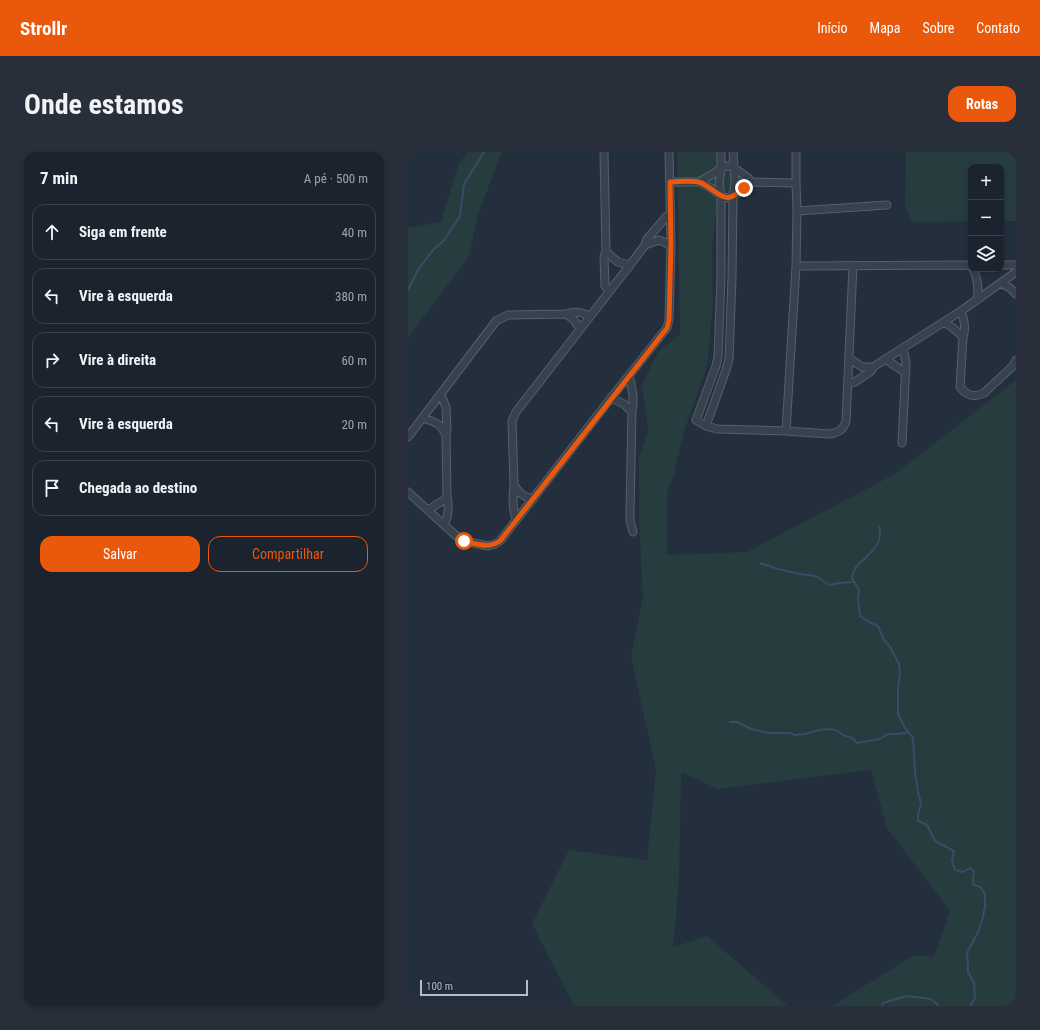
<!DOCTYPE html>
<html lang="pt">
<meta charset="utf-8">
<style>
body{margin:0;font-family:"Roboto Condensed",sans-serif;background:#282f3a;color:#f1f3f6}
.controls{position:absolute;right:12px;top:12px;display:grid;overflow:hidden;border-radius:8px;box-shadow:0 2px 6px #0003}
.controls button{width:36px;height:36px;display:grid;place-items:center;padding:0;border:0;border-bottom:1px solid #39404a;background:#1b232e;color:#f1f3f6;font:20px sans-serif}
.scale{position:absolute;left:12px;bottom:10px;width:108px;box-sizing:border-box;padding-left:4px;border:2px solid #b4bcc9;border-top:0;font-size:11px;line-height:14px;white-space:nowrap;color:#b4bcc9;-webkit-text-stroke:3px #1d2633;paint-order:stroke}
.stop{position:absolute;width:12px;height:12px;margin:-9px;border:3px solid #ea580c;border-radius:50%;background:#fff}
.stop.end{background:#ea580c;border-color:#fff;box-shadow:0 1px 4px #0008}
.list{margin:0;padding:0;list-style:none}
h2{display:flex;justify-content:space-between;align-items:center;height:52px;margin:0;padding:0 16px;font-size:17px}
h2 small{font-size:13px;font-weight:400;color:#a0a4aa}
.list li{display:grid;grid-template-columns:26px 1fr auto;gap:12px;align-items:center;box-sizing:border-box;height:56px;margin:0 8px 8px;padding:0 8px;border:1px solid #39404a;border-radius:12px}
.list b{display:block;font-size:15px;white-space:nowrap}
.list em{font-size:13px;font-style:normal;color:#a0a4aa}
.actions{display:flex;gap:8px;padding:12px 16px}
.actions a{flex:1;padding:9px 0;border:1px solid #ea580c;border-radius:12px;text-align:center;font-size:14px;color:#ea580c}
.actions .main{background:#ea580c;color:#fff}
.icon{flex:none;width:22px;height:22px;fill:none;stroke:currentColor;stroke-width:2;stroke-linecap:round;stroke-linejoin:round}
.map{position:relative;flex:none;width:608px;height:854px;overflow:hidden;border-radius:12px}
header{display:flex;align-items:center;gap:24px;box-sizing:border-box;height:56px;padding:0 20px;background:#ea580c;color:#fff}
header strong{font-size:19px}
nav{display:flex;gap:22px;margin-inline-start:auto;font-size:14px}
.intro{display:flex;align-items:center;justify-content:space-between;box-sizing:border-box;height:96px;padding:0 24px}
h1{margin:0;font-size:28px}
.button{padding:10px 18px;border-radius:12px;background:#ea580c;color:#fff;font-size:14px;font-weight:700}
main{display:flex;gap:24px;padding:0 24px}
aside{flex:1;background:#1b232e;border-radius:12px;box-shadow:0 2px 6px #0003}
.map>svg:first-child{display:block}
.green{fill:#263c3f}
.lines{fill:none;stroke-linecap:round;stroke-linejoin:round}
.stream{stroke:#394c67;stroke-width:2}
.minor-casing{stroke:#565f6c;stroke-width:9}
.minor{stroke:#38414e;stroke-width:7}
.route{stroke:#ea580c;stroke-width:5}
</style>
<header>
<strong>Strollr</strong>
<nav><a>Início</a><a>Mapa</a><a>Sobre</a><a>Contato</a></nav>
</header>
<div class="intro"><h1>Onde estamos</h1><a class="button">Rotas</a></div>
<main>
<aside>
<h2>7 min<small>A pé · 500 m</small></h2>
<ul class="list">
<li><svg class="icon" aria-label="ahead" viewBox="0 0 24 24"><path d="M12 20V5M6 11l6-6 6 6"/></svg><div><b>Siga em frente</b></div><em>40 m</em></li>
<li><svg class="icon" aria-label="left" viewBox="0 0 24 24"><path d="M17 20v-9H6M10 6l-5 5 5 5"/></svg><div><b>Vire à esquerda</b></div><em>380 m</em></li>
<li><svg class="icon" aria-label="right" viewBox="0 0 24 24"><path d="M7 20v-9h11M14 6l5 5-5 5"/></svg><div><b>Vire à direita</b></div><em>60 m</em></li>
<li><svg class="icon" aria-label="left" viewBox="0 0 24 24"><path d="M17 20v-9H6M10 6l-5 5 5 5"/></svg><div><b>Vire à esquerda</b></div><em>20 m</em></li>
<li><svg class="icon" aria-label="arrive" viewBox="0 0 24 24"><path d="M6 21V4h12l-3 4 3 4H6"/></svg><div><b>Chegada ao destino</b></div></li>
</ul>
<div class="actions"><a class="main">Salvar</a><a>Compartilhar</a></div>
</aside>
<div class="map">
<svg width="608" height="854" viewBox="0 0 608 854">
<rect width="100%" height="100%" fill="#242f3e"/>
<path class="green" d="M60,0H94L70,62L61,104L0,185V76L33,70L51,11Z
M269,0H309L308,13L310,47L304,94L305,153L299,214L276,279L266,323L259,341V403L339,400L487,322L608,228V854H424L506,803L526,805L542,759L479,676L463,618L310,637L273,620L271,728L265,795L299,784L380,854H166L124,772L161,698L239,708L248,618L223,505L235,445L231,370V305L240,279L234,233L250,200L272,182Z
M498,0H608V69H593V15H563V69L504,70L497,54Z
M318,19H320L324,22C324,29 327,46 315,38L314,22Z"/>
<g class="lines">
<path class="stream" d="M0,138L10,118L25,98L37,87L52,64L56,32L76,0
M471,374C476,394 461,401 449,414C446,417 445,422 444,426L451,438L450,448L452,464L461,470L470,474L476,488L482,495L491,512L492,522L490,537V562L497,576L505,586L507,620L510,640L513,651L510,663V669L519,673L527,689L546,699L544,709L547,718L555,720L562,716L566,719L565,729L566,733L572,735L577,742V754L575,765L571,778L559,801L560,814V820L566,831L567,846L562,854
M352,411L370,417L392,422L408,424L421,433L432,431L446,430
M322,570H329L343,577L360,581H382L387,583L397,582L411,578L420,577L428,578L437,584L444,586L449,591L472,587L480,582H491L500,580
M474,854L475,851L498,844L523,847L531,854"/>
<g class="minor-casing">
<path id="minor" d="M196,0L198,100L196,105L197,134L201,139
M313,0V17L311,31L313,44V126L310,205L308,214L288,268L298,274L309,277L378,279L422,282C430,281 436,277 438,269L445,114
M262,30H291L305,22L315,15L320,14L325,15L340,26L343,30L388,31
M291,30L303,36L313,44L318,46L325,44L341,33L343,30
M389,59L479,53
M237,93L251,88L263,93
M198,100L210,110L222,113
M593,113H608
M388,114L563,113
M565,117C570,127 571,137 569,148
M593,131L602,136L608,142
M553,159C556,167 558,177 555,185L552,235C559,244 566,246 576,241L605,214L608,208
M158,162L166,168L172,177
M536,170L545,176L555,185
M441,206L454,215H465
M477,207L498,221
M221,224C224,235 227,248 224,259L222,361V368L225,380
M440,231L447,230L463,219L465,215L553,159L608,120
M33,243L38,255L39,277L38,283L39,344C41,354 41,364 36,373
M203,246L216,252L221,257L224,259
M15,266C27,270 32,271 38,283
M298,274L318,218L321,207L324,126L325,44L327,31L325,0
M378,279L388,114L389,59L388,31V0
M0,285L88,169L100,163L158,162C168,159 173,160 182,164
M494,291L498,210L495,197
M106,333C111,341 115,345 125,347
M0,340L46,382L56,389L80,394L87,392L92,389L203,246L254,182L259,176L261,168L263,93L261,0
M20,358L36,348L39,344
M109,367C104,360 105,342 106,333L104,269L108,260L222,113L237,93L239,87L259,64H263"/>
</g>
<use href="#minor" class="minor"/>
</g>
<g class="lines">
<path class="route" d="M56,389C69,392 80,397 92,389L259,176L261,168L263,93L262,30C269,30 284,28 290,30C301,32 313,49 323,45C328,43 332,38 336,36"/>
</g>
</svg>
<div class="controls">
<button>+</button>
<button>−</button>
<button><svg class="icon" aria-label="layers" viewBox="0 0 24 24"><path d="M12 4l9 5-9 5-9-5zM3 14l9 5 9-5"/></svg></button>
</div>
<div class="scale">100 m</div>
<div class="stop" style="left:56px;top:389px"></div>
<div class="stop end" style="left:336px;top:36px"></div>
</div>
</main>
